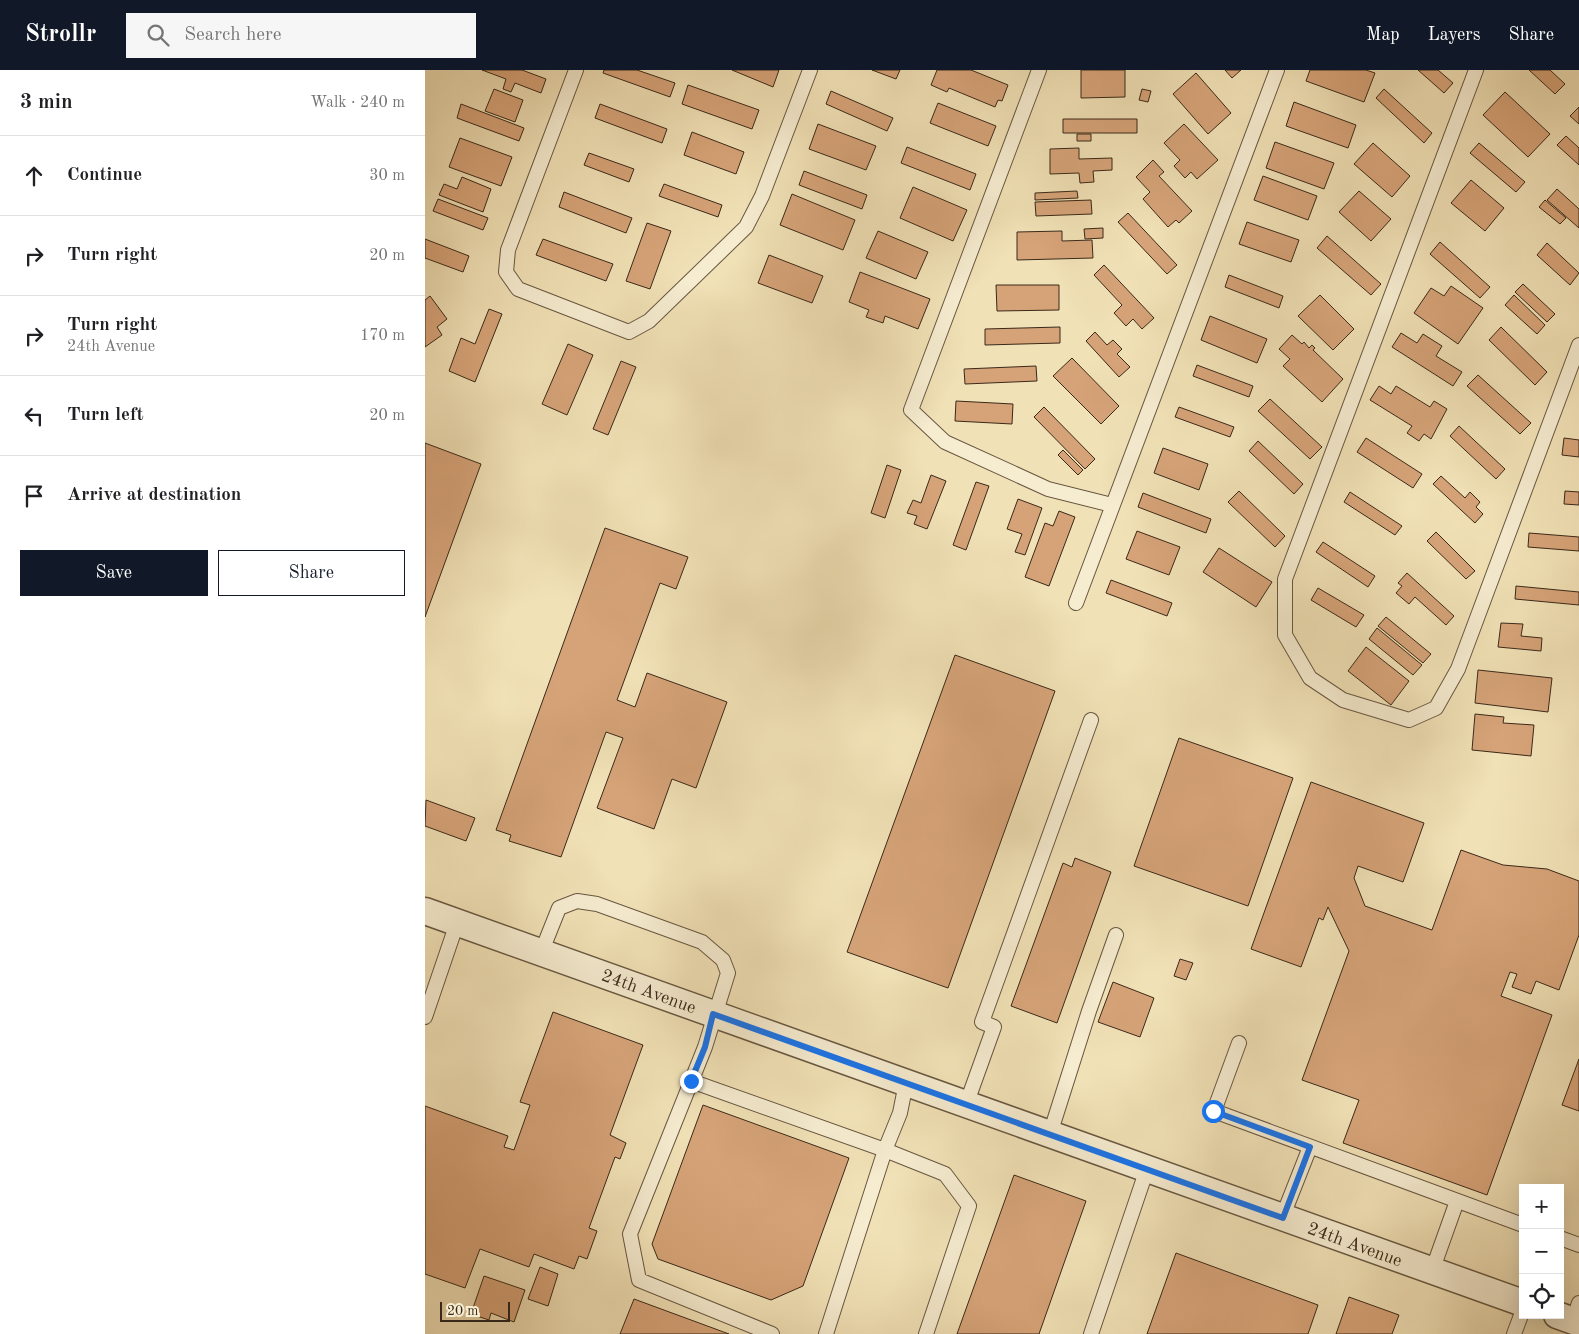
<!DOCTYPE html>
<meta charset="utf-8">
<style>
body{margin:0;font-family:"Old Standard TT",serif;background:#f6f6f6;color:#202124}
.controls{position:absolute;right:15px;bottom:15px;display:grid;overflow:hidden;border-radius:0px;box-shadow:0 5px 20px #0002}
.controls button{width:45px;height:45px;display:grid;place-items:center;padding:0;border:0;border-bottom:1px solid #e0e0e0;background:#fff;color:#202124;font:25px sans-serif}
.scale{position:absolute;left:15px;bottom:12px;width:70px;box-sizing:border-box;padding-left:5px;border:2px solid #3a2919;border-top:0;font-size:14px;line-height:18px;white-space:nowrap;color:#3a2919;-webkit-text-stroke:4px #f6ecd0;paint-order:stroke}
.stop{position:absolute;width:15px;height:15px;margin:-11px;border:4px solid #1a73e8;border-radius:50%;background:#fff}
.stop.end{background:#1a73e8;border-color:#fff;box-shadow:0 1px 5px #0008}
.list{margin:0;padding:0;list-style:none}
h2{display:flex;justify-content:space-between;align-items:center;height:65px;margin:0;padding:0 20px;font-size:21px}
h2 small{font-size:16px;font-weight:400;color:#757577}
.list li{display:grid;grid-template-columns:32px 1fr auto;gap:15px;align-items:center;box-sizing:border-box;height:80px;padding:0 20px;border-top:1px solid #e0e0e0}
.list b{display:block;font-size:19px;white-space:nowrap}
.list p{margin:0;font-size:16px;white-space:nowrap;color:#757577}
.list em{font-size:16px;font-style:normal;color:#757577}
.actions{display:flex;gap:10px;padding:15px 20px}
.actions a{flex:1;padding:11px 0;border:1px solid #111827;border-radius:0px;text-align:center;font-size:18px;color:#111827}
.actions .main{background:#111827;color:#fff}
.icon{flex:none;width:28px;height:28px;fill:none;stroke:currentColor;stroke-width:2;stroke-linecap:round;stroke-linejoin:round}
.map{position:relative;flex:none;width:1154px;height:1264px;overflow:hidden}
header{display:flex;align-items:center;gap:30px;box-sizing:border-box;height:70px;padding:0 25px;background:#111827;color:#fff}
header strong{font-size:24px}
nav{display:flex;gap:28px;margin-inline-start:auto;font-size:18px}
.search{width:350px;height:45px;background:#f6f6f6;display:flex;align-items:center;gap:12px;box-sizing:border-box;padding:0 18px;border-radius:0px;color:#757577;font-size:19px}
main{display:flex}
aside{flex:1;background:#fff}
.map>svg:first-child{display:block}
.building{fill:#d6a378;stroke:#3a2919}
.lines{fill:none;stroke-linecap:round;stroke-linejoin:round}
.service-casing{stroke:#685740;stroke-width:16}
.minor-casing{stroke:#685740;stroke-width:29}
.service{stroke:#f6ecd0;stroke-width:14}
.minor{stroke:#f6ecd0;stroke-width:26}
.route{stroke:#1a73e8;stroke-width:6}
.labels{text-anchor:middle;stroke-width:4;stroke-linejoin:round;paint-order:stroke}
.street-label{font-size:18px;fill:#3a2919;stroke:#f6ecd0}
</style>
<header>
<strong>Strollr</strong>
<div class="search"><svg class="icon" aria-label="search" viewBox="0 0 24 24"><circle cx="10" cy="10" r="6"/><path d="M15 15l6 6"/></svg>Search here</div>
<nav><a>Map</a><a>Layers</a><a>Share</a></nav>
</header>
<main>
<aside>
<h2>3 min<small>Walk · 240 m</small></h2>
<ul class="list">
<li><svg class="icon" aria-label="ahead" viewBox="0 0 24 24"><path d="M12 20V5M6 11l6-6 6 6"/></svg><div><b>Continue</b></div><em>30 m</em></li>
<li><svg class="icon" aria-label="right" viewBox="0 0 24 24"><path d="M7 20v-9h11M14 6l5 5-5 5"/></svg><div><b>Turn right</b></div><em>20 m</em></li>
<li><svg class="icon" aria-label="right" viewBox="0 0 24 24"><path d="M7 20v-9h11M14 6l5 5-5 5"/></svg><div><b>Turn right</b><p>24th Avenue</p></div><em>170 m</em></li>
<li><svg class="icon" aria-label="left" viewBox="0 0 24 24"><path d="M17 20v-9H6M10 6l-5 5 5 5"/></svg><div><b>Turn left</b></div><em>20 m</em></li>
<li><svg class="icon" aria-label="arrive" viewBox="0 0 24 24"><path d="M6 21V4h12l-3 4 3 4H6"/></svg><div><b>Arrive at destination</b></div></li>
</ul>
<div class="actions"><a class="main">Save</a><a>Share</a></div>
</aside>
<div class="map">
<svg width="1154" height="1264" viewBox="0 0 1154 1264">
<rect width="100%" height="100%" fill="#f1e1b6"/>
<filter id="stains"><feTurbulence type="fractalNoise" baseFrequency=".004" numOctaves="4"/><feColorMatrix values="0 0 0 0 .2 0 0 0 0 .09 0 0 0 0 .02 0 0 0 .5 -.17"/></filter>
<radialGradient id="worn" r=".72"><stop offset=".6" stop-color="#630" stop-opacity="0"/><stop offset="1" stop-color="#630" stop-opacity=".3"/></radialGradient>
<path class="building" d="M57,0H97L121,9L116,23L90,13L86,22L78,19L81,9Z
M179,0H212L250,13L245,27L178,3Z
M307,0H354L348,17Z
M447,0H475L471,9Z
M512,0H546L583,15L577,31L573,30L570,37L524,18L522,22L506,15Z
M656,0H700V27L656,28Z
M800,0H816L807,8Z
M885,0H941L950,3L939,32L881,11Z
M993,0H1013L1028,13L1019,23Z
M1104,0H1125L1140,14L1130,24Z
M771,3L806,43L783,64L748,24Z
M263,15L334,40L327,59L257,34Z
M69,19L98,30L90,52L60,41Z
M717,19L726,21L723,32L714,30Z
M959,19L1007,63L999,73L951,28Z
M406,21L468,48L462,61L401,34Z
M1080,22L1125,64L1103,87L1058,45Z
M869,32L931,55L923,78L861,56Z
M513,33L571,56L563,76L505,53Z
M36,34L99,58L94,71L32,48Z
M175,34L242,59L237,73L170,48Z
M1154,37V54L1145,46Z
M638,49H712V63H638Z
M393,54L451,76L441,100L384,79Z
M759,54L793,90L772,109L766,102L760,108L749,96L755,90L739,73Z
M267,62L319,82L311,104L259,85Z
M652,64H666V71H652Z
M1141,66L1154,78V95L1132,75Z
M35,68L87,87L76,116L24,97Z
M850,72L909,93L899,119L841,98Z
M948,73L985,106L967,127L929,94Z
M1054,73L1100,112L1091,122L1045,83Z
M482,77L551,104L545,120L476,93Z
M654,78V89L687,88V100L668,101L669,112L655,113L654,103L625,104V79Z
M164,83L209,99L204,112L159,95Z
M728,90L739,102L734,106L767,141L754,153L751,150L743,157L718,129L725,122L711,107Z
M379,101L442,125L437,139L374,115Z
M838,106L892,126L883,150L829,130Z
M37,107L66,119L58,142L14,125L19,114L32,119Z
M1046,110L1079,138L1060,161L1026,133Z
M239,114L297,135L293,147L234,126Z
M488,117L542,140L528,171L475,148Z
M1132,119L1154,139V158L1122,130Z
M652,121L653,128L610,130V123Z
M934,121L966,149L946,171L914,142Z
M139,122L207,148L201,163L134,137Z
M367,124L430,150L418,180L355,155Z
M13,129L63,148L58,160L8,141Z
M666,130L667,144L611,146L610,132Z
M1120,130L1141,148L1135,154L1114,137Z
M703,143L752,195L742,204L693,152Z
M822,152L874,170L866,192L814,174Z
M222,153L246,161L225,219L201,211Z
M678,158V168L660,169L659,159Z
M453,161L503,182L491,209L441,188Z
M637,161V171L667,170L668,188L592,190V162Z
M902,166L956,214L946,225L892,178Z
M0,169L44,186L38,202L0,188Z
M118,169L188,194L181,211L111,185Z
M1015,172L1065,217L1055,228L1005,184Z
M1122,173L1154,203L1145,215L1112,185Z
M344,185L398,206L387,233L333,213Z
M679,195L729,248L717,259L708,249L701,256L689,243L697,235L669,205Z
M435,202L505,229L493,259L460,246L458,253L441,247L444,240L424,232Z
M804,205L858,226L854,238L800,217Z
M1098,214L1130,244L1122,252L1090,222Z
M571,215H634V240L572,241Z
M1026,216L1058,238L1033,274L989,243L1006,218L1019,226Z
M895,225L929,259L908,280L873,246Z
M1089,225L1120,255L1112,264L1080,235Z
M5,226L22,249L12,257L17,265L0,277V230Z
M64,239L77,244L50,312L24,301L36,268L50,274Z
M785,246L842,269L832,293L776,270Z
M635,257V273L560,275V259Z
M1076,257L1122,302L1110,315L1064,270Z
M670,262L682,275L688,270L697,279L692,284L705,297L694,307L661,271Z
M976,263L992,273L998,264L1017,276L1011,286L1037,302L1028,316L967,277Z
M867,265L877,274L879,272L884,278L887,275L890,278L888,280L918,309L897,332L858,296L865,289L854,279Z
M143,274L168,285L142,345L117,334Z
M647,288L694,336L676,354L628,306Z
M196,291L211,297L183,365L168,359Z
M772,295L828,316L824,327L768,306Z
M611,296L612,311L540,314L539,299Z
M1053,305L1106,353L1095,364L1042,316Z
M954,316L966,324L971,316L1005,337L1009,331L1022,339L1006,369L999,364L994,371L982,363L987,356L945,330Z
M845,329L897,377L885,389L833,341Z
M531,331L588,334L587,354L530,351Z
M619,337L670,389L660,399L609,347Z
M754,337L809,357L805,367L750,347Z
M1034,356L1080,399L1071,409L1025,366Z
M941,368L997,404L988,418L932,382Z
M1139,368L1154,370V387L1137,385Z
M833,371L878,414L869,424L824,381Z
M0,373L56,394L0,547Z
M738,378L783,394L774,420L729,403Z
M638,380L658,400L653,405L633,385Z
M462,395L476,400L460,448L446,443Z
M506,405L521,411L502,459L489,454L492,446L482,443L488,430L496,433Z
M1016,406L1040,428L1045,422L1055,432L1051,437L1058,444L1050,453L1008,414Z
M551,412L564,416L541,480L528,475Z
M814,421L860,466L850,477L803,432Z
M1140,421L1154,422V435L1139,434Z
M925,422L977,456L970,465L919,432Z
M718,423L786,449L781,463L713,437Z
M593,429L617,438L600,485L590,482L597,464L582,459Z
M634,441L650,447L624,516L600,507L620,453L628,456Z
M180,458L263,487L251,519L235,513L192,630L210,637L222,603L302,632L271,718L247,709L229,759L172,738L198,668L181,662L136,787L84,771L86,765L71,760Z
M712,461L755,477L744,505L701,489Z
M1011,462L1050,501L1041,509L1002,471Z
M1104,463L1154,467V481L1103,477Z
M898,472L950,506L943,517L891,482Z
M794,478L847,512L831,537L778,502Z
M982,503L1029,546L1021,555L990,527L984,534L971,523L977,516L973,513Z
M686,510L747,533L742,546L681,523Z
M1091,516L1154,522V535L1090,529Z
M893,518L939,545L931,557L886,530Z
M961,547L1006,584L998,593L953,556Z
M1076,553L1098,554L1096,566L1117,568L1116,581L1073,577Z
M952,558L997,595L988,605L944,569Z
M941,577L984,611L966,635L923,601Z
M530,585L630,621L523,918L422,882Z
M1053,600L1127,608L1123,642L1050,633Z
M1050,644L1079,647L1078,653L1109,655L1106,686L1047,680Z
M754,668L868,708L823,836L709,796Z
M886,712L999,753L978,812L933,796L929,808L940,836L1007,860L1036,780L1078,795L1122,799L1154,811V865L1134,920L1111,911L1106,924L1087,917L1092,904L1085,902L1076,926L1127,945L1062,1125L918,1073L934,1030L877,1010L924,881L903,837L898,850L894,848L876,897L826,879Z
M1,730L50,748L41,771L0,756Z
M650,788L686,802L632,953L586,936L638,793L647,797Z
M755,889L768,893L761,910L749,906Z
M688,912L729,928L715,967L673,952Z
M128,942L218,975L185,1065L201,1073L195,1089L190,1087L164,1158L172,1161L162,1189L154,1186L149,1199L109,1184L104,1197L55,1179L40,1218L0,1204V1036L83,1066L79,1077L89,1080L105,1035L95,1032Z
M1154,989V1041L1137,1035Z
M278,1035L424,1088L378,1216L346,1230L233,1189L227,1174Z
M589,1105L661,1131L614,1264H532Z
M751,1183L893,1235L883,1264H722Z
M115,1197L133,1204L123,1236L103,1229Z
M59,1206L100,1220L89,1252L66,1243L64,1250L46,1244Z
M924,1227L974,1245L967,1264H911Z
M209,1229L304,1264H195Z"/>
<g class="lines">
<g class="service-casing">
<path id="service" d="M151,0L83,180L81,202L93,219L204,262L224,251L321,157L337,126L385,0
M614,0L486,340L520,372L623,419L687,435
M1051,0L860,509V565L885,608L918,630L984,650L1011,638L1033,599L1154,275
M651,533L852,0
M116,883L134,838L152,831L172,834L277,872L298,890L303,903L280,977L205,1164L214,1210L347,1264
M0,947L32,853
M814,973L789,1041L1098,1155
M266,1011L460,1080L401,1264
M481,1013L475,1043L460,1080L520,1104L544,1136L501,1264
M541,1035L569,957L557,952L666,650
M625,1064L664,941L691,865
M857,1148L885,1077
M1135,1168L1154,1175
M1007,1201L1032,1131
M1148,1251L1154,1233
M666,1264L722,1099
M1089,1264L1098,1240"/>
</g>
<g class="minor-casing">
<path id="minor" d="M0,841L1098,1233
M1132,1245L1154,1253"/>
</g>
<use href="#service" class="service"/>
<use href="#minor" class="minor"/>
</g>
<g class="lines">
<path class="route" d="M266,1011L280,977L288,944L858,1148L885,1077L788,1041"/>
</g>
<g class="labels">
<g class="street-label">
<text transform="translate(224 921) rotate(20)" y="6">24th Avenue</text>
<text transform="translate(930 1174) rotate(20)" y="6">24th Avenue</text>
</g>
</g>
<rect width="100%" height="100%" filter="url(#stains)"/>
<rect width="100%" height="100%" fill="url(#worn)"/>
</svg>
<div class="controls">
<button>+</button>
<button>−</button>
<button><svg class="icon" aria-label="locate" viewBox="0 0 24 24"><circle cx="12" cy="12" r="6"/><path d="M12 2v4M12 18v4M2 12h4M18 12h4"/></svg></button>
</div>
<div class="scale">20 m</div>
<div class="stop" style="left:788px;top:1041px"></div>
<div class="stop end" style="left:266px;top:1011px"></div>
</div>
</main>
